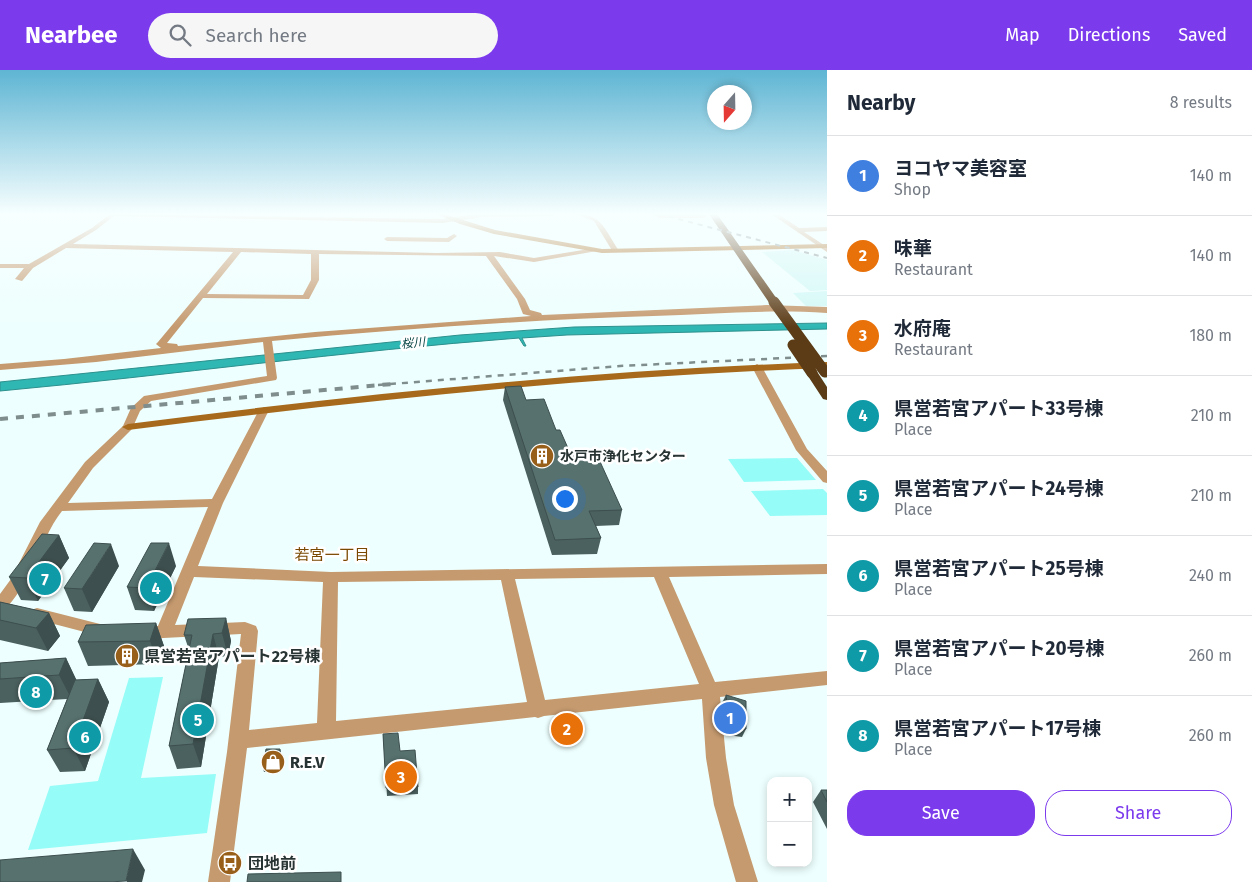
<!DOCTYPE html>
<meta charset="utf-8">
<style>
body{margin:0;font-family:"Fira Sans","Noto Sans JP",sans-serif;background:#f6f6f7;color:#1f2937}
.controls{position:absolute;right:15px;bottom:15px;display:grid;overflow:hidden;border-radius:10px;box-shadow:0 2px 8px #0003}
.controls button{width:45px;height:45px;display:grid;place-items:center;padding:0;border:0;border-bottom:1px solid #e0e1e3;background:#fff;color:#1f2937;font:25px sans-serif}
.compass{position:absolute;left:707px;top:15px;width:45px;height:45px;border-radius:50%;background:#fff;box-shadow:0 2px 8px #0003;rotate:200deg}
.you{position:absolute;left:564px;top:428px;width:18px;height:18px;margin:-12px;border:4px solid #fff;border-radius:50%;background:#1a73e8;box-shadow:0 0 0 8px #1a73e833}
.badge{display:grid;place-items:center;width:32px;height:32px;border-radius:50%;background:#7c3aed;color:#fff;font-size:16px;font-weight:700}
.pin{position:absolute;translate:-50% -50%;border:2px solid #fff;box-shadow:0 1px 5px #0006}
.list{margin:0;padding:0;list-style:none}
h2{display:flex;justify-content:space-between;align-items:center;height:65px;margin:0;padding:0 20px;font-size:21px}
h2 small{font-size:16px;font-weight:400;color:#747a83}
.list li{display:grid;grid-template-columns:32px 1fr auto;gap:15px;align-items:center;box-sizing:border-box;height:80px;padding:0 20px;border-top:1px solid #e0e1e3}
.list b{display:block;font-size:19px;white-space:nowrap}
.list p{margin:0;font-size:16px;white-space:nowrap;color:#747a83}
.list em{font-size:16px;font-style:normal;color:#747a83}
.actions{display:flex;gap:10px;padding:15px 20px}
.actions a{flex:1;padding:11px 0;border:1px solid #7c3aed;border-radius:20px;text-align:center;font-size:18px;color:#7c3aed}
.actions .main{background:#7c3aed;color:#fff}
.icon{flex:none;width:28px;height:28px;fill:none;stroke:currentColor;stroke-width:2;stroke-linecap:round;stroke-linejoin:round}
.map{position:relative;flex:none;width:827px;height:812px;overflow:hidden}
header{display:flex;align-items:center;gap:30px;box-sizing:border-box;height:70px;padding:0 25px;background:#7c3aed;color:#fff}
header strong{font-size:24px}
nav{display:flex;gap:28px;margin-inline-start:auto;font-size:18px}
.search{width:350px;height:45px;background:#f6f6f7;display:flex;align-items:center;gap:12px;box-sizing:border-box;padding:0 18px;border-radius:28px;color:#747a83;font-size:19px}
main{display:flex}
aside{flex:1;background:#fff}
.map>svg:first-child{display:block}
.built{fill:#d1f8f6}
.green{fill:#96fcf7}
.water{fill:#2fb7b4;stroke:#2d908d}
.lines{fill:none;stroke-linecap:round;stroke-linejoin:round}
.street{fill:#c59a6f;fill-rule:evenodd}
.secondary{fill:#a76a1d;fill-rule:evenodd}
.highway{fill:#5c3c17;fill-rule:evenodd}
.rail-far2{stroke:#7f8e8d;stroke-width:2;stroke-dasharray:5 5;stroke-linecap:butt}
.rail-far1{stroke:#7f8e8d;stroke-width:2.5;stroke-dasharray:6 6;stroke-linecap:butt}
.rail{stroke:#7f8e8d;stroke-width:4;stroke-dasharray:8 8;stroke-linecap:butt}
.highway-bridge{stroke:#5c3c17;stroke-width:11}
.wall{fill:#4b615f}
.shaded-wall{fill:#3d4f4e}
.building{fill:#57716f;stroke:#3d4f4e}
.labels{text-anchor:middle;stroke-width:5;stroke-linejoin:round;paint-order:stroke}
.far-water-label{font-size:12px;font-style:italic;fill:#013f3e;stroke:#fff}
.poi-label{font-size:14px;font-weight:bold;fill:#283433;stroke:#fff;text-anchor:start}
.neighbourhood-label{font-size:15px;fill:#7a4800;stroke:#fff}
.near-poi-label{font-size:16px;font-weight:bold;fill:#283433;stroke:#fff;text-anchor:start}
</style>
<header>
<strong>Nearbee</strong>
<div class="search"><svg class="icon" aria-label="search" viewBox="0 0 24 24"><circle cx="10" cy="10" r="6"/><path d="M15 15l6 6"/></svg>Search here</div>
<nav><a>Map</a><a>Directions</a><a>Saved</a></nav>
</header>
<main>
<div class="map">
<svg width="827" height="812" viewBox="0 0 827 812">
<rect width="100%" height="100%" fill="#edfffe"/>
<path class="built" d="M793,180L827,190V220L810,221L762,182Z
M827,221V236H806L793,223Z"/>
<path class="green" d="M797,388L816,410L744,412L728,389Z
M823,419L827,423V445L770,446L751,421Z
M163,607L141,708L216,704L207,763L28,780L50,716L98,711L129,608Z"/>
<path class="water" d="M827,253V259L567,265L522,268L526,276H524L519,268C345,281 173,305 0,321V312L460,265L574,257Z"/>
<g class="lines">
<path class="street" d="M110,144L443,149L476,144H556L553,146L482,147L443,153L114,146L96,160L73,174L436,183L500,182L534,188L595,178L599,180L597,181L534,192L494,186L525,229L530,240L541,243L542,245L767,235L827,237V243C769,239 711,244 653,246C526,250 399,259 272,271L277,308L276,310L151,331L140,341L132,359L93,398L68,433L212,429L259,340L264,337L269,340L223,433L198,496L331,502L827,494V504L669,507L715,612L827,601V615L720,627L726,688L734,735L758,812H736L714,735L706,688L702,629L544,646L538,648L535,647L247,678L230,812H208L227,682L241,564L144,569L138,568L136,563L138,558L158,556L208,437L62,441C58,446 54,452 51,458C41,476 19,535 0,541V524L11,509L40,452L85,392L123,356L131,338L144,326L267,306L263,272L96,292L0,300V294L64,289L161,278L156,274L158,272L233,182L66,178L33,198L22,211L15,209L24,198H0V194H29L92,158ZM241,182L311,184V210L303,225L207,224ZM319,184L486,186L517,229L523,244L531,246L315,262L178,276L177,274L167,273L203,228L309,229L319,210ZM194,507L323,512L317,653L249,660L258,561L256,556L245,552L175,555ZM654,507L699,614L545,630L515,509ZM501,510L527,632L336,651L338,512Z
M575,144C601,142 606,162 619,181L617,182H613L594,151Z
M650,144H704L707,146L704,148H660Z
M771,144H778L799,158L827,157V161L804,162L827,177V182Z
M454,164L457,166L449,172L387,171L384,169L387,167L447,168Z
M757,294L762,297L807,379L827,401V413L823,412L796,380L752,297Z
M37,538L100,554L106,556L108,560L106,564L100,566L31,548L29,544L31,540Z"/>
<path class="secondary" d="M436,144H444L495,160L602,179L827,174V178L602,183L494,164L460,154Z
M827,292V298C593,306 360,331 128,360L122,357L128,354C360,324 593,300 827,292Z"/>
<path class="highway" d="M709,144H717L779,232L778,234H770Z
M812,299L816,300L827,317V330L823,329L806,303Z"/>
<path class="rail-far2" d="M659,144L827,188"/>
<path class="rail-far1" d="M378,315L620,296L827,286"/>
<path class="rail" d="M0,349L392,314"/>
<path class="highway-bridge" d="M774,232L825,302
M793,275L812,303"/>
</g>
<path class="wall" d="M505,317L526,330L556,360L571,385L622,440L619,455L596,456L601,468L597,484L552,485L503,330Z
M59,465L69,488L38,531L21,530L9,507Z
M119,496L92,542L74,541L64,518Z
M176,496L154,541L135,540L127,517Z
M0,532L49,543L60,566L48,581L0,570Z
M226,548L231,571L228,586L219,587L201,697L177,699L169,676L189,580L184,565Z
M156,553L164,576L158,594L88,596L78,572Z
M66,588L76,610L98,609L109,632L85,701L60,702L47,680L67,629L0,633V593Z
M726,625L746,659L742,667L727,665V660L725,659L722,633Z
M555,647L581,663L580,667L559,668L555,651Z
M383,664L400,681L418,717V724L387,726Z
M280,679L281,683L279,701L264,702L263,698Z
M821,720H827V759L813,732Z"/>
<path class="shaded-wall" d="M59,465L69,488L38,531L27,508Z
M169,473L176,496L154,541L146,518Z
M111,474L119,496L92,542L82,519Z
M49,543L60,566L48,581L36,558Z
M226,548L231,571L228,586L222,563Z
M156,553L164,576L158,594L150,571Z
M213,564L219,587L201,697L193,674Z
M66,588L77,611L71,628L59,605Z
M98,609L109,632L85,701L73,678Z
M280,679L281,683L279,701L278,697Z
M133,779L145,800L142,812H127L126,811Z"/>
<path class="building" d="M521,316L526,330L544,329L556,360H560L571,385H597L622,440L589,441L601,468L555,470L505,317Z
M42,464L59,465L27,508L9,507Z
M94,473L111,474L82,519L64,518Z
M151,473H169L146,518L127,517Z
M0,532L49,543L36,558L0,550Z
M226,548L222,563L213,564L193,674L169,676L192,565H184L188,549Z
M156,553L150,571L78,572L86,555Z
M66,588L59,605L0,609V593Z
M98,609L73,678L47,680L75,610Z
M726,625L746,631V659L731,657V652L729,651Z
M577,646L581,663L560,664L555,647Z
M398,663L400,681L415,680L418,717L386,718L383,664Z
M266,679H280L278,697L263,698Z
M821,720H827V732Z
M133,779L126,811L109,812H0V790Z
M341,802V812H247L248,804Z"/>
<linearGradient id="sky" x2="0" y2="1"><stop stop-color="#5eb5d3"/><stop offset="0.56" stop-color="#f7ffff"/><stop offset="1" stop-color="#f7ffff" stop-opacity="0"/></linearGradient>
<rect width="827" height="257" fill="url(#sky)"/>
<defs>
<g id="building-disc" transform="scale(1.25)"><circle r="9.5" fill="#975f19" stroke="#fff"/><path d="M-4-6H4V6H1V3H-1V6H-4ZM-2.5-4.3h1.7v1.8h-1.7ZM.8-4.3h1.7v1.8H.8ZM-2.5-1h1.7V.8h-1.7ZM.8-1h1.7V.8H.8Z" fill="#fff"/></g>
<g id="shop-disc" transform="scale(1.25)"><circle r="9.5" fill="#975f19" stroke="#fff"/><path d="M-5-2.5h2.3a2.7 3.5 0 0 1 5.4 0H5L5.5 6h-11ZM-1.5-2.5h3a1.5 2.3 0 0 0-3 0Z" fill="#fff"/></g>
<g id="bus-disc" transform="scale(1.25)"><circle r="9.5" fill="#975f19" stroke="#fff"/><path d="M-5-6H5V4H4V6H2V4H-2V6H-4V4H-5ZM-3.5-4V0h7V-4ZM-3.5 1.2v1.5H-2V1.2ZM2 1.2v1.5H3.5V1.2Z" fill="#fff"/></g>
</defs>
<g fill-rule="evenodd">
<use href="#building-disc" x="542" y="386"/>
<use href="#building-disc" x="127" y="586"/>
<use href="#shop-disc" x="273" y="692"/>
<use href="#bus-disc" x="230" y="793"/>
</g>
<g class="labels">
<g class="far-water-label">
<text transform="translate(413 273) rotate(-6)" y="4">桜川</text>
</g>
<g class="poi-label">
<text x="560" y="391">水戸市浄化センター</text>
</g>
<g class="neighbourhood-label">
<text x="332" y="490">若宮一丁目</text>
</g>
<g class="near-poi-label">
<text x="144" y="592">県営若宮アパート22号棟</text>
<text x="290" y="698">R.E.V</text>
<text x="248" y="799">団地前</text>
</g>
</g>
</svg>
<div class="controls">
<button>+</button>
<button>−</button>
</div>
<svg class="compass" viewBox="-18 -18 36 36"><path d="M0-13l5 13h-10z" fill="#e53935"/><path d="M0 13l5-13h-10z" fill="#747a83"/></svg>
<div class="you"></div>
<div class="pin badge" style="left:730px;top:648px;background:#3f7fe0">1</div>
<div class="pin badge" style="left:567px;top:659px;background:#e8710a">2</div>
<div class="pin badge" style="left:401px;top:707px;background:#e8710a">3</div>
<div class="pin badge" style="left:156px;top:518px;background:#0f9aa8">4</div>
<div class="pin badge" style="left:198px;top:650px;background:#0f9aa8">5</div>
<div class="pin badge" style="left:85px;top:667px;background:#0f9aa8">6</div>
<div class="pin badge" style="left:45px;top:509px;background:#0f9aa8">7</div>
<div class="pin badge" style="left:36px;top:622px;background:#0f9aa8">8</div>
</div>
<aside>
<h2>Nearby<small>8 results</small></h2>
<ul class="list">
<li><span class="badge" style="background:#3f7fe0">1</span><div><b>ヨコヤマ美容室</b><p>Shop</p></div><em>140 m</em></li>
<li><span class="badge" style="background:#e8710a">2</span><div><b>味華</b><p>Restaurant</p></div><em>140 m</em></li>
<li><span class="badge" style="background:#e8710a">3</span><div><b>水府庵</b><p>Restaurant</p></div><em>180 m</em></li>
<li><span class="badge" style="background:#0f9aa8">4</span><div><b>県営若宮アパート33号棟</b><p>Place</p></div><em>210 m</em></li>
<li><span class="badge" style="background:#0f9aa8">5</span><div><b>県営若宮アパート24号棟</b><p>Place</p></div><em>210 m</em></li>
<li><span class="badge" style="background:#0f9aa8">6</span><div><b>県営若宮アパート25号棟</b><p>Place</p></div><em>240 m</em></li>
<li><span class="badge" style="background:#0f9aa8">7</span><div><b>県営若宮アパート20号棟</b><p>Place</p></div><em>260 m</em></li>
<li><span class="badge" style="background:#0f9aa8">8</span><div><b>県営若宮アパート17号棟</b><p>Place</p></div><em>260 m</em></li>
</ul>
<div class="actions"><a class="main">Save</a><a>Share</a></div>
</aside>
</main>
